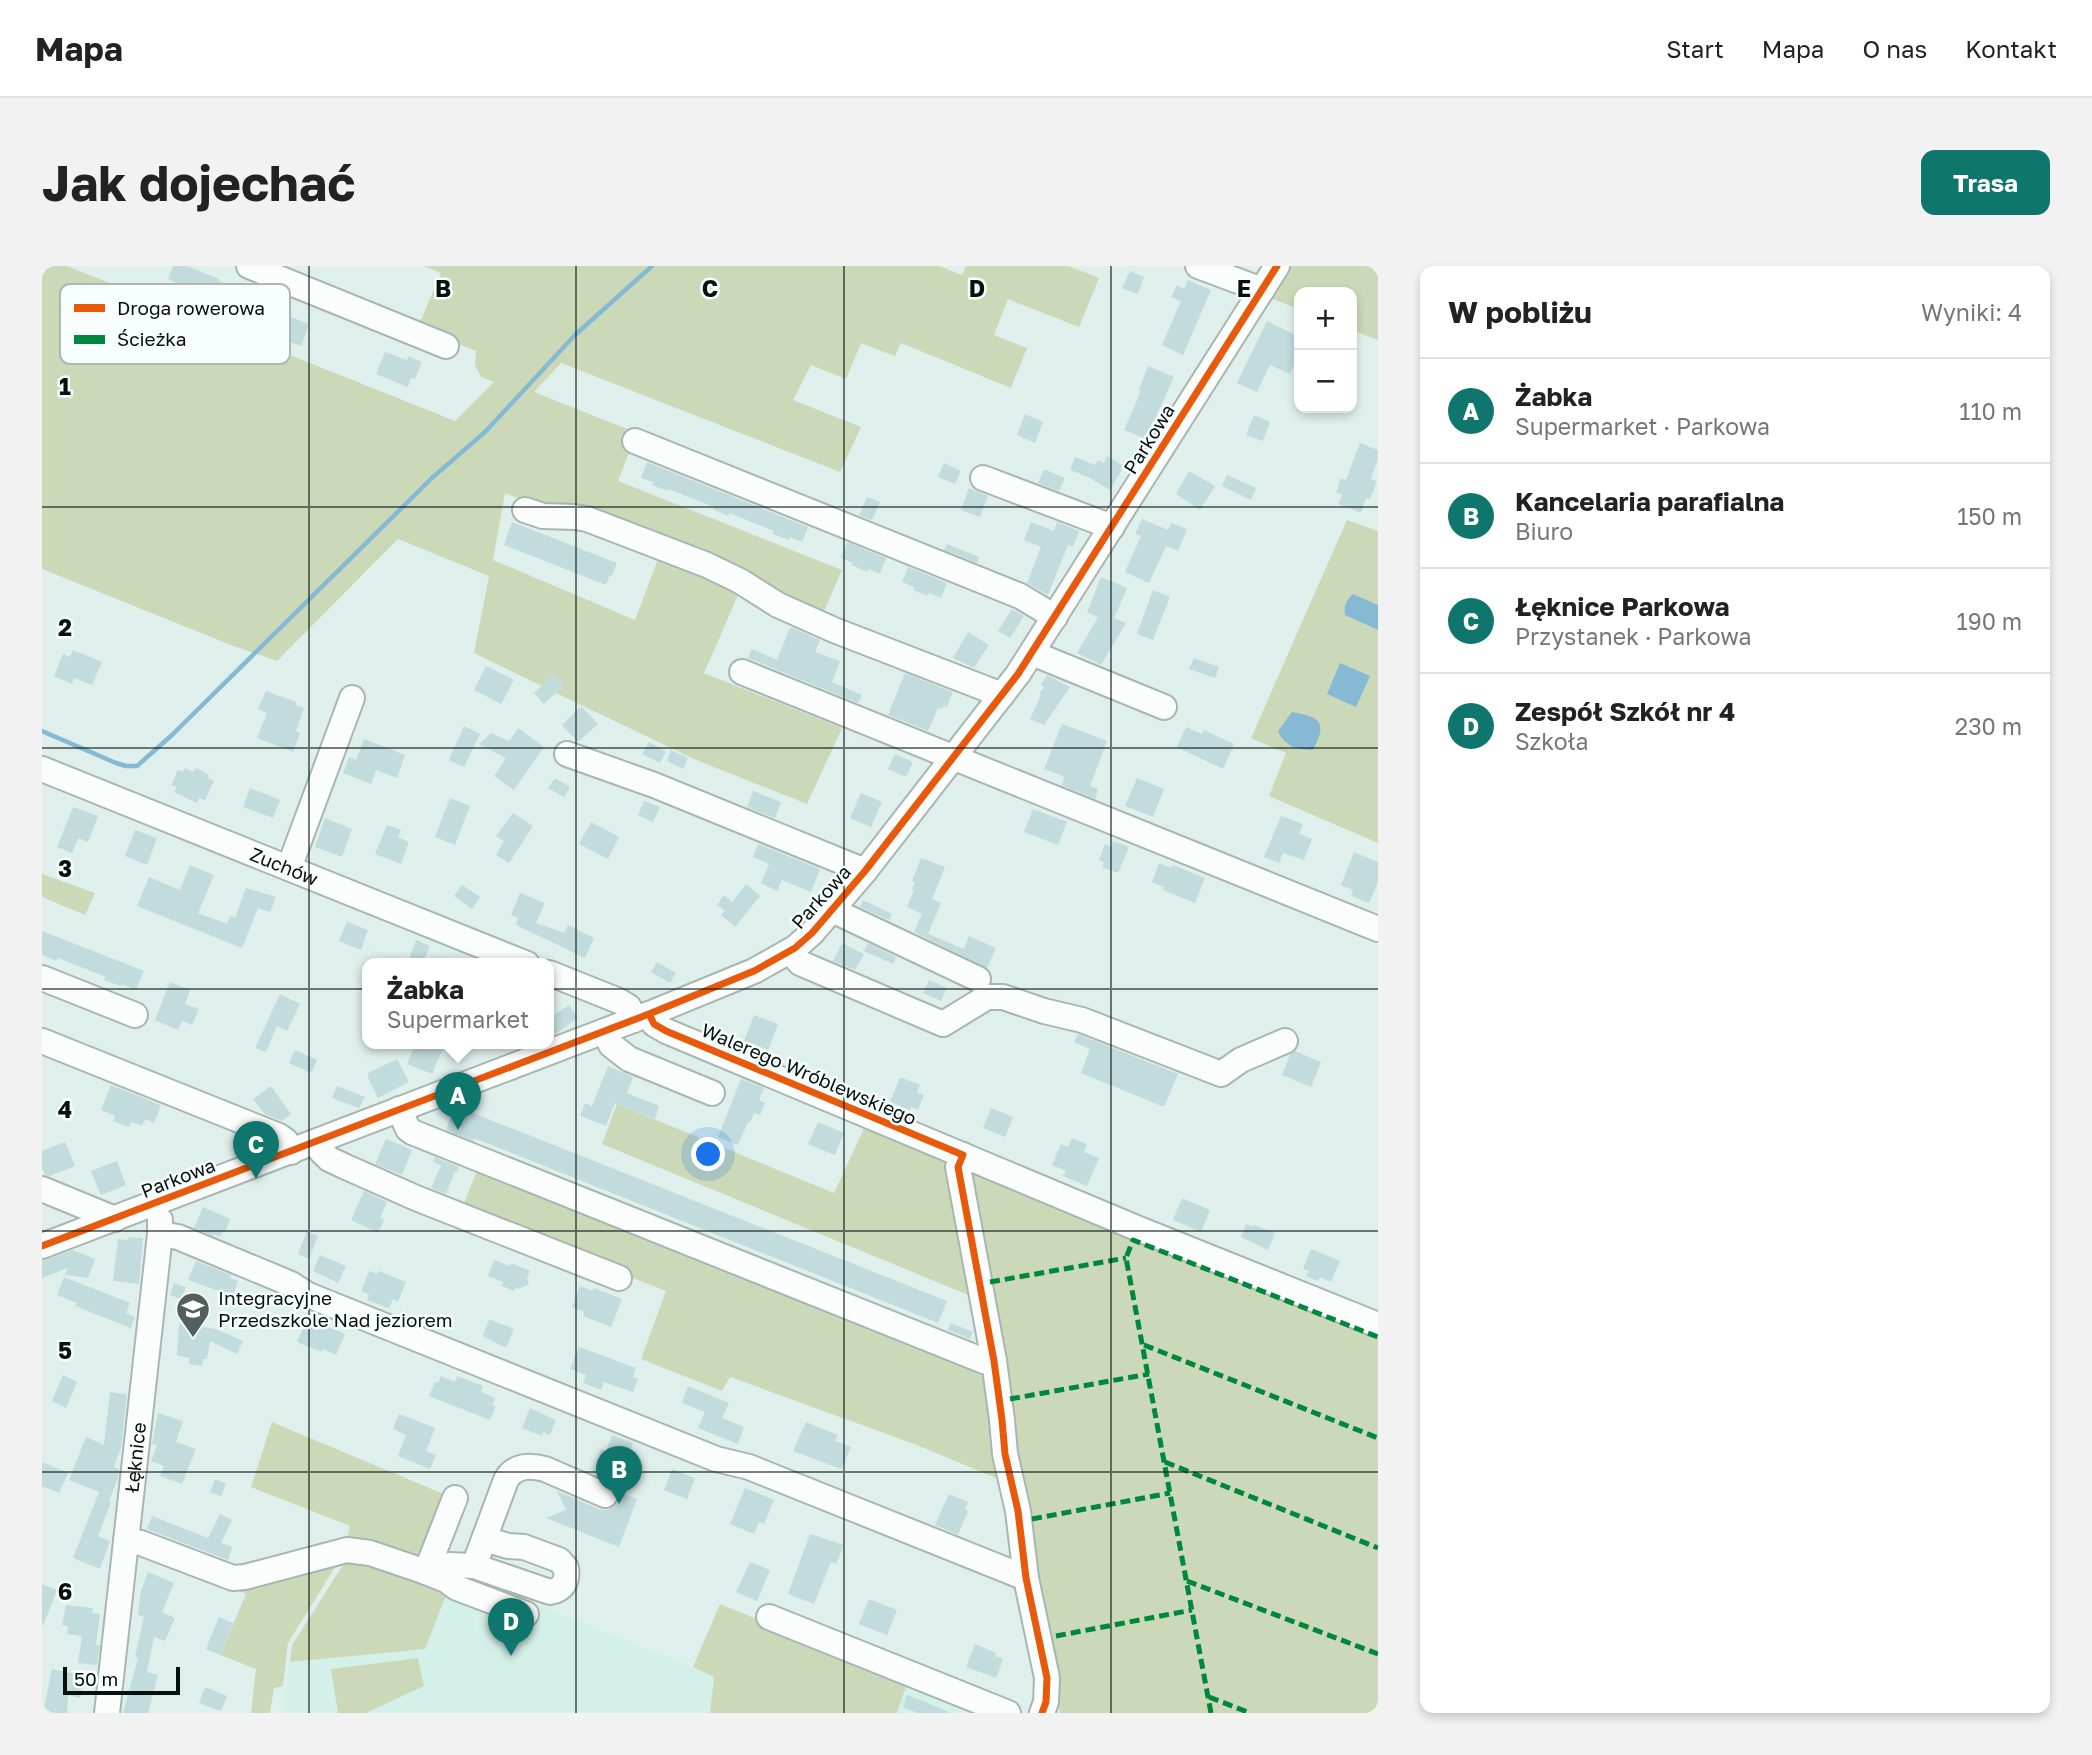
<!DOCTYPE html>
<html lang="pl">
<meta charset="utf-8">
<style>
body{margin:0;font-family:"Golos Text",sans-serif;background:#f2f2f2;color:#222}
.controls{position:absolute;right:21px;top:21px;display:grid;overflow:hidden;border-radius:14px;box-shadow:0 4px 10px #0003}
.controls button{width:63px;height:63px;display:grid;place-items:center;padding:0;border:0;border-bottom:2px solid #e0e0e0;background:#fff;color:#222;font:35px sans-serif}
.scale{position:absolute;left:21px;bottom:18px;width:117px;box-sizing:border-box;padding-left:7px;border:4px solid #06110e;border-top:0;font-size:19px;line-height:24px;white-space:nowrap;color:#06110e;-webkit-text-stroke:5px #f8fefd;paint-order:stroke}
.you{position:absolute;left:667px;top:889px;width:24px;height:24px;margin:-18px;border:5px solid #fff;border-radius:50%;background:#1a73e8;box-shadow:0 0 0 10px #1a73e833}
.badge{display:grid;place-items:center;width:46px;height:46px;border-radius:50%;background:#0f766e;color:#fff;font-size:23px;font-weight:700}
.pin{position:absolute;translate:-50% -58px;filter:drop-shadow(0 2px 4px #0008)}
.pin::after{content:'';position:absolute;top:37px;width:24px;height:21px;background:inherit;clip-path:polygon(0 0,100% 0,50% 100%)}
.popup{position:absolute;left:320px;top:692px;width:192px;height:91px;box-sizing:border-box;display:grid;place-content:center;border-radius:14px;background:#fff;filter:drop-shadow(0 2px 5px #0005);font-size:23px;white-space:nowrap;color:#767676}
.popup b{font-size:26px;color:#222}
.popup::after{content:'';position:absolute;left:50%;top:100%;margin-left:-14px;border:14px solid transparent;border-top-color:#fff}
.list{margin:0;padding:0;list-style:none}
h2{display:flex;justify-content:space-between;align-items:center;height:91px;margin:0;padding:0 28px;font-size:30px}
h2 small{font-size:23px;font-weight:400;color:#767676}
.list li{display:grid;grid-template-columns:46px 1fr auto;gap:21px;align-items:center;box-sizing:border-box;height:105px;padding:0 28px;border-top:2px solid #e0e0e0}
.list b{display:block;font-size:26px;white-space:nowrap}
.list p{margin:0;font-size:23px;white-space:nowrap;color:#767676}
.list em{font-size:23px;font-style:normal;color:#767676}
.map{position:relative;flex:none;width:1336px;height:1447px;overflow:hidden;border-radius:14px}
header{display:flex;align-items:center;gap:42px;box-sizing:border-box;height:98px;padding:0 35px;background:#fff;border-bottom:2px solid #e0e0e0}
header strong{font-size:33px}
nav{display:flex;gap:38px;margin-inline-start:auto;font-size:24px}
.intro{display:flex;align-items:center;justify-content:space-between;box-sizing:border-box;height:168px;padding:0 42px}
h1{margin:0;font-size:49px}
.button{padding:18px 32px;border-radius:14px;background:#0f766e;color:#fff;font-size:24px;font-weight:700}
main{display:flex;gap:42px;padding:0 42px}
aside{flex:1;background:#fff;border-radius:14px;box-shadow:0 4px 10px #0003}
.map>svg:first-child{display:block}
.built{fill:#d3f1e9}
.green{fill:#cbd9b8;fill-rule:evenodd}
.water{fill:#86b9d4}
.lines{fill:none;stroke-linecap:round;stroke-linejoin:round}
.stream{stroke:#86b9d4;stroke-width:4.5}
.building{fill:#c2dbdc}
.minor-casing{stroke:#a8b6b2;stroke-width:28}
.minor{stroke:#fafdfc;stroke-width:24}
.quiet{stroke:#00873e;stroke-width:5;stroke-dasharray:10 5;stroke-linecap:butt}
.cycleway-casing{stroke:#f8fefd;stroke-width:11}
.cycleway{stroke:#e8590c;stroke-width:7}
.grid{fill:none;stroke:#06110e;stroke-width:2;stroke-opacity:0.55}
.labels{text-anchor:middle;stroke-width:5;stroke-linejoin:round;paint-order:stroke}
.street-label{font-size:19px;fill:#06110e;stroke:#f8fefd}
.poi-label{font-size:19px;fill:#06110e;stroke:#f8fefd;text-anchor:start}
.key{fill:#f8fefd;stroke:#afb7b5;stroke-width:2}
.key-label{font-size:19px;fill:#06110e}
.grid-label{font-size:23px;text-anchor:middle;font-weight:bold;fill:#06110e;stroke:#f8fefd;stroke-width:5;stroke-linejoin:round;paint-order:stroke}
</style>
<header>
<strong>Mapa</strong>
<nav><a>Start</a><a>Mapa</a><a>O nas</a><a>Kontakt</a></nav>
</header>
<div class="intro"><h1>Jak dojechać</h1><a class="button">Trasa</a></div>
<main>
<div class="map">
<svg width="1336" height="1447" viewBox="0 0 1336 1447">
<rect width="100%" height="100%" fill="#dff0ec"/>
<path class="built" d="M404,1331L485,1363L496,1338L651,1401L672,1411L668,1447H242L247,1397Z
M866,1415L920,1436L921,1447H855Z"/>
<path class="green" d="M0,0H25L413,155L452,116L439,111L433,99L434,85L376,61L399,7L382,0H897L920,9L924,0H1026L1057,12L1037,61L966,33L952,69L985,82L969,122L859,77L853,90L819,77L804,113L769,99L751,134L819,161L798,206L519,97L492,126L595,167L576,215L800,304L779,352L700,320L662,407L800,462L765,538L652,493L514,427L522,419L512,408L500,420L432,387L447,310L356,273L235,395L189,379L0,303ZM463,227L618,288L593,354L451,294Z
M1247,0H1330L1336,9V74L1310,64V26H1257V43L1228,32Z
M1305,254L1336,265V577L1227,530L1244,487L1209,472Z
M0,608L53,627L43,649L0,631Z
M575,838L792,927L826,854L921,903L1336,1067V1447H1018L977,1222L875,1179L688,1111L680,1125L599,1093L624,1025L419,945L437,899L942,1101L936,1033L560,878Z
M230,1156L404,1229L384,1291H374L321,1272L305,1273L308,1260L209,1221Z
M308,1292H321L411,1330L410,1334L403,1332L383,1383L248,1396L250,1379L299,1302Z
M295,1298L246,1377L241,1420L232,1422L228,1447H209L214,1403L178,1389L204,1328L196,1324L198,1319Z
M678,1338L866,1415L855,1447H668L672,1411L651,1401Z
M376,1392L382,1420L324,1447H296L289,1403Z"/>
<path class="water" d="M1311,328L1336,339V364L1303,349C1302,339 1304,335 1311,328Z
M1298,397L1328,410L1314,441L1285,428Z
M1250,446C1280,451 1285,457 1271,484C1256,484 1242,480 1236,465Z"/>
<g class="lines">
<path class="stream" d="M0,465L74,497L84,500H95L130,469L391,211L443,166L533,69L610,0"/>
</g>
<path class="building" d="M131,0H145L177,13V15L186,18L180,32L171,29L169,35L132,19L133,16L126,13Z
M1088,5L1102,11L1096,28L1080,22Z
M1146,14L1169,24L1141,89L1120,79L1139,35L1129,31L1135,19L1142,23Z
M244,49L267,58L259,80L235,71Z
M1225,55L1257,71V101L1252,99L1248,108L1228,99L1215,126L1195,117Z
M343,86L365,94L367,90L380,96L373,113L369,112L366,121L334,108Z
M1106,100L1132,111L1104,173L1082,164L1099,125L1097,124Z
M983,148L1001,156L993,177L975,169Z
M1212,149L1228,156L1221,175L1204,169Z
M1318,177L1336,184V192L1329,213L1335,215L1328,233L1324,232L1319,247L1296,238L1300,229L1294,226L1299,212L1304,214Z
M1065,190L1082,200L1068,224L1046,211L1028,204L1033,191L1053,199L1056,194L1062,197Z
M605,196L766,261L760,276L748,271L747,274L731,268L732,265L687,247L686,250L671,243L672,241L626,223L625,225L610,219L611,216L599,212Z
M902,197L919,205L913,218L896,211Z
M1002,203L1023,212L1017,225L996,217Z
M1147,205L1173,220L1158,244L1134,228Z
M1185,209L1214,222L1209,234L1180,220Z
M927,222L946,230L938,251L919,244Z
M825,231L838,236L830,254L817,249Z
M1100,253L1126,264L1129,257L1145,263L1136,285L1124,280L1107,317L1083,306L1099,270L1093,268Z
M470,256L575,297L570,310L568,309L564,319L462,279Z
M989,256L1012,265L1015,256L1037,265L1031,281L1026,279L1006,329L985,317L999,281L982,274Z
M805,276L844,292L838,308L826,303L825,306L810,299L811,297L799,292Z
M905,278L937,291L935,297L902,284Z
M866,301L905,317L899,332L887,327L886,330L871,324L872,321L860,316Z
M1059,311L1085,322L1072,352L1084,357L1059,399L1035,387L1056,351L1045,346Z
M1111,324L1128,331L1111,374L1095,368Z
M970,343L982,350L968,372L956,365Z
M748,361L778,374L773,386L798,395L790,416L820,429L816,437L706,392L710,383L735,394Z
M926,366L947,379L932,402L911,392Z
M31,384L60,396L50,419L32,412L30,418L12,410L21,388L28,391Z
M1152,392L1177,401L1173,412L1147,403Z
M444,400L472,414L459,438L432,424Z
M863,407L911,426L905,441L902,439L900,443L896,442L886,465L846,449Z
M512,408L522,419L502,438L492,427Z
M1005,409L1028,421L1002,459L988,453L999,429L997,428L1002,421L999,419Z
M224,425L254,436L253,439L262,442L254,465L258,467L251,486L215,472L225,447L216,443Z
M539,440L556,458L536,476L520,459Z
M1020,458L1065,475L1048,520L1056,523L1053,533L1019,519L1023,511L1002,503Z
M422,460L438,468L422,501L407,494Z
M1144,461L1160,468L1162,464L1192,478L1181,503L1135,481Z
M476,462L502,481L472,524L452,510L464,492L437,478L449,467L467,475Z
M322,473L363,489L355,512L334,504L329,518L301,507L307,491L314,494Z
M607,476L624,486L618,497L600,488Z
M629,484L646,492L641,503L625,495Z
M853,488L871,496L864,511L846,503Z
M143,502L152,506L154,502L167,509L166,512L172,515L163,534L157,532L155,537L132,526L135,521L129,519L136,504L141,506Z
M513,512L528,521L522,531L506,522Z
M1095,512L1122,523L1111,551L1083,540Z
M208,522L238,534L231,552L201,541Z
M711,525L739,536L733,552L705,541Z
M819,527L840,536L829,561L808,552Z
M408,532L428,540L413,579L393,571Z
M602,535L618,541L611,556L596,549Z
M31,541L56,550L46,576L36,572L30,587L15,581Z
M991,543L1025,556L1016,579L982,566Z
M471,547L491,560L467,597L454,589L462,575L454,570Z
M1239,550L1261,558L1257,568L1270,573L1262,594L1241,587L1237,597L1222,591Z
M283,552L310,563L300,591L273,581Z
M549,556L577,571L566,593L537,578Z
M345,559L359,564L356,571L367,576L359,598L333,588Z
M93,564L115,572L105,599L83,590Z
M1071,575L1087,581L1076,607L1060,601L1062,596L1057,594L1063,578L1069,581Z
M716,578L778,603L769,626L740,614L735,625L719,617L727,598L711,591Z
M1312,586L1336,596V616L1327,637L1309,630L1311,624L1299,619Z
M879,592L903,601L890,633L899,637L886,668L922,683L927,670L954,682L945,702L872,666L880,648L865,641L872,624L870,623L873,616L870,615Z
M1117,597L1130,602L1131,599L1163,612L1153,637L1121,624L1122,621L1110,616Z
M148,599L172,609L156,647L185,658L188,650L193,652L204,622L234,631L228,646L216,642L200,682L95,640L107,611L138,624Z
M704,618L718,630L693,661L679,649L683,645L675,639L682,629L690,636Z
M420,619L438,631L430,643L412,630Z
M478,627L503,637L494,657L522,667L526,659L552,672L543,692L474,659L476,652L469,649Z
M821,634L850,648L847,654L818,641Z
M305,656L326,664L319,684L297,675Z
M0,665L102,705L94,724L79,718V720L70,717L62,714L64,711L16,692L14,695L0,689Z
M374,674L388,680L380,698H365Z
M800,677L822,688L813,704L791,695Z
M826,677L854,691L851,698L822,685Z
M615,696L634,707L628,717L609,706Z
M887,714L905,722L899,735L881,727Z
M128,716L148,724L143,738L157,743L150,759L140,755L136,764L113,754Z
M238,728L258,738L245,765L235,760L224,786L213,782Z
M527,739L536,752L513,768L507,760V753Z
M712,749L736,758L726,784L702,775Z
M1036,768L1136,808L1122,841L1039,807L1048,783L1032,776Z
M385,778H403L390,808L365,798L373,779L383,784Z
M253,784L275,794L269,807L247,797Z
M1253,785L1279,796L1269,821L1240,809L1248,789Z
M355,793L367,816L336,832L326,812V807Z
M566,800L591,811L585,827L617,840L613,853L573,837L564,860L538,850L543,837L550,840Z
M858,811L878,819L875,826L882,829L876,844L869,841L868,844L848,836Z
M699,813L722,822L717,834L723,837L718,849L712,847L708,857L706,856L696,879L676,871Z
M69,819L119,839L112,857L103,853L100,860L89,856L87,861L71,855L73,850L59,844Z
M229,820L249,848L240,855L223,848L211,833Z
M295,820L323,831L317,842L290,832Z
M949,842L971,851L963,871L941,862Z
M426,845L905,1035L896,1057L432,872L431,875L404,864L408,852L421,858Z
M776,856L802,867L793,889L766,878Z
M1030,872L1045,878L1042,886L1057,892L1045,920L1021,910L1024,905L1010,899L1019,878L1026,881Z
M344,873L370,884L360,909L333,898Z
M23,876L33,900L8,910L3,909L0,902V885Z
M393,891L417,901L415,906L413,905L404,928L389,922L399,899L391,896Z
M75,895L84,919L59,929L49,905Z
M322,925L345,936L338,952L342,954L336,967L309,954Z
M1140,932L1168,944L1159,966L1131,954Z
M161,941L188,953L183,967L180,966L178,971L172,968L171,970L152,962Z
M1204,958L1211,961L1212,959L1233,967L1226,984L1199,971Z
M265,965L276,970L267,993L256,988Z
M87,971L101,972L97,1018L71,1015L76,973L86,974Z
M1269,983L1298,995L1289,1016L1278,1011L1276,1015L1264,1010L1267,1005L1261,1003Z
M31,984L53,993L46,1012L23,1009L26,1002L0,1012V995Z
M278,989L304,1000L296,1017L271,1005Z
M452,994L468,1000L469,997L488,1005L485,1012L487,1018L477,1023L474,1021L472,1025L460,1020L461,1016L446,1010Z
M154,995L189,1009L188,1012L196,1015L191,1030L146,1014Z
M327,1005L335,1008L337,1005L364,1016L356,1036L351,1033L347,1042L325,1034L327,1028L319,1025Z
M22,1011L88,1037L84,1047L93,1051L89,1062L33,1040L35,1037L15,1029Z
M132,1017L144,1021L139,1033L128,1029Z
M538,1020L550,1025L552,1022L580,1033L569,1061L541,1050L542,1046L530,1041Z
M265,1052L303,1068L294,1089L281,1083L280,1086L255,1076Z
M447,1053L472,1063L464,1082L441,1070Z
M909,1057L931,1066L928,1073L906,1064Z
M137,1058L174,1063L201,1075L195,1088L168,1075L165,1093H161L160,1100L147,1098L148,1092L135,1089Z
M537,1081L594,1102L591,1111L596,1113L591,1126L562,1116L559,1124L541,1117L544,1109L528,1103Z
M21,1109L35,1116L24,1142L10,1135Z
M399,1110L413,1116L415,1110L441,1120L439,1126L453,1132L450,1139L454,1140L448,1154L387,1130L393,1116L396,1117Z
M646,1120L687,1137L680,1152L702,1161L696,1178L656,1162L663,1146L640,1137Z
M68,1126L85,1128L79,1181L72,1201L77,1203L76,1212L67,1235L69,1236L56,1270L68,1275L58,1303L31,1292L57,1226L27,1214L44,1171L62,1179Z
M488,1142L514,1154L508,1169L501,1166L500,1170L480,1162Z
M116,1147L141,1155L134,1176L154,1183L140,1218L118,1210L122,1200L109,1195L115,1179L110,1178Z
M357,1148L393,1162L384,1185L394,1189L388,1203L356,1190L364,1169L351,1163Z
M764,1156L796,1169L793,1175L809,1181L799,1203L751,1185Z
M570,1169L591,1177L580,1207L554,1197L559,1183L564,1185Z
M0,1196L26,1207L17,1227L0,1220Z
M630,1203L653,1212L645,1233L622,1224Z
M173,1213L184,1218L179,1230L168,1226Z
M703,1222L732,1234L722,1258L717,1256L712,1268L688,1258Z
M515,1225L557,1243L564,1244L571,1241L576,1236L578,1226L595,1233L577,1281L504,1252L524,1244Z
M907,1228L926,1236L923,1243L926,1245L916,1269L893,1259Z
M178,1248L190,1254L179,1277L190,1281L186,1294L105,1263L110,1250L166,1272Z
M768,1268L802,1279L794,1298L789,1296L772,1338L746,1328Z
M708,1296L728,1304L715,1335L694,1326Z
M106,1306L132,1317L120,1346L133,1352L123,1375L112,1371L105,1406L116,1409L106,1447H81L96,1392L93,1391L102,1350L96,1349L99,1325Z
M0,1318L15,1324L1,1360L0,1359Z
M827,1333L855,1344L845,1369L817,1358Z
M24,1339L51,1342L50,1347L58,1348L54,1379H58L55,1399L36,1397L40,1370L25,1368L26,1360L20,1359Z
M177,1351L191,1357L178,1389L164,1383Z
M933,1378L954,1387L953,1390L961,1393L954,1412L924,1401Z
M10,1403L43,1410L38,1432L26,1429L25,1447H1Z
M163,1421L185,1430L179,1445L157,1437Z
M865,1429L881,1435L909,1447H876L861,1441Z"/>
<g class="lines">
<g class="minor-casing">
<g id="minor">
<path d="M207,0L404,80"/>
<path d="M1156,0L1220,24"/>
<path d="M593,175L978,330L1013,351"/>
<path d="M941,212L1070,261"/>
<path d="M483,244L501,250L533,251L545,253L665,299L698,315L736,339L792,364L960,429"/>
<path d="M990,387L1122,441"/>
<path d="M700,406L1336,663"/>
<path d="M525,488L612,519L823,605"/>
<path id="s1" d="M0,503L485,698"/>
<path d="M247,602L310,432"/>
<path d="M790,644L936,713"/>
<path d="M748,685L758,697L901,758L945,731H961L1002,745L1040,754L1179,808L1199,794L1243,775"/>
<path d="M507,707L577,735L587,741L592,754"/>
<path d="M0,712L93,749"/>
<path d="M607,748L612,758L624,765L1097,963L1336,1059"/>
<path d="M563,765L569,779L587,793L670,827"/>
<path d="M0,775L237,870L244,875L249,886"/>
<path d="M357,843L366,863L370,866L942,1095H952"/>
<path d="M276,875L279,885L287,893L304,901L374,932L577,1012"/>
<path d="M921,889L916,901L952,1095L960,1154L963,1188L976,1245L984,1312L1005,1412L1004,1436L1000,1447"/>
<path d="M0,923L73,953"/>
<path d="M118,968L136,971L249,1018L266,1029L674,1193L707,1201L984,1312"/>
<path d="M0,980L607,748L712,705L753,682L770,667L823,605L976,408L1235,0"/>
<path d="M84,1275L99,1277L191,1312L203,1311L305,1284L328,1287L384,1306L404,1314L415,1322L484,1348"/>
<path d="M432,1300L508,1326C521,1324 526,1315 524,1302L517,1294L482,1281L466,1280L442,1273"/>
<path d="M384,1306L407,1299L432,1300L464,1214C472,1199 488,1199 503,1203L563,1229"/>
<path d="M384,1306L413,1232"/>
<path d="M727,1351L966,1447"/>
<path id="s2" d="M65,1447L118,968V954"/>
</g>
</g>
<use href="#minor" class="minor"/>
<path class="quiet" d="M1335,0L1336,1
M948,1016L1084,992
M1102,1079L1336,1172
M968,1133L1107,1108
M1123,1196L1336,1282
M990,1253L1128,1227
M1145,1315L1336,1388
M1014,1370L1150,1344
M1167,1431L1208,1447
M1169,1447L1084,992L1091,974L1336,1071"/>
<g class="cycleway-casing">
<path id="cycleway" d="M607,748L612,758L624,765L921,889L916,901L952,1095L960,1154L963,1188L976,1245L984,1312L1005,1412L1004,1436L1000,1447
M0,980L607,748L712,705L753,682L770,667L823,605L976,408L1235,0"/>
</g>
<use href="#cycleway" class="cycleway"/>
</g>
<path class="grid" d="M267,0V1447M534,0V1447M802,0V1447M1069,0V1447M0,241H1336M0,482H1336M0,723H1336M0,965H1336M0,1206H1336"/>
<defs>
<g id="school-pin" transform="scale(1.75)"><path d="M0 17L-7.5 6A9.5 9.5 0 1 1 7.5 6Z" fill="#525f5c" stroke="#f8fefd"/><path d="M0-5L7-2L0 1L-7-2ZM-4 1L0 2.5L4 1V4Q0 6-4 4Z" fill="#fff"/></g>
</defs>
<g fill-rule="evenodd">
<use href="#school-pin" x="151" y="1043"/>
</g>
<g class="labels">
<g class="street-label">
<text transform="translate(1107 173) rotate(-58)" y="7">Parkowa</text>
<text dy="7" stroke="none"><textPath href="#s1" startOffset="261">Zuchów</textPath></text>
<text transform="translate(779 631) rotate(-48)" y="7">Parkowa</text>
<text transform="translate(767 808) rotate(23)" y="7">Walerego Wróblewskiego</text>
<text transform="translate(136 912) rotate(-21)" y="7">Parkowa</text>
<text dy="7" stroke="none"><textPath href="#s2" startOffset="257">Łęknice</textPath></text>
</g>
<g class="poi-label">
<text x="176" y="1039">Integracyjne<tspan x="176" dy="22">Przedszkole Nad jeziorem</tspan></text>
</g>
</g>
<rect x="18" y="18" width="230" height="80" rx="10" class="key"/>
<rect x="32" y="38" width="31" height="8" fill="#e8590c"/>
<rect x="32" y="69" width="31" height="9" fill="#00873e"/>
<g class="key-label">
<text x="75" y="49">Droga rowerowa</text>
<text x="75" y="80">Ścieżka</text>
</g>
<g class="grid-label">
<text x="401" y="31">B</text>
<text x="668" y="31">C</text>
<text x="935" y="31">D</text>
<text x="1202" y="31">E</text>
<text x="23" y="129">1</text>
<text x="23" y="370">2</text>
<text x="23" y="611">3</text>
<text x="23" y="852">4</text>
<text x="23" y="1093">5</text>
<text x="23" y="1334">6</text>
</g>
</svg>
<div class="controls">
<button>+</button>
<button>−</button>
</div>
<div class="scale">50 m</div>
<div class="you"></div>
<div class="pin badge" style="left:416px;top:864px">A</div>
<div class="popup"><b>Żabka</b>Supermarket</div>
<div class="pin badge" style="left:577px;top:1238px">B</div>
<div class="pin badge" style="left:214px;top:913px">C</div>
<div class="pin badge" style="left:469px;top:1390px">D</div>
</div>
<aside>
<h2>W pobliżu<small>Wyniki: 4</small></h2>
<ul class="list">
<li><span class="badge">A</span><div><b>Żabka</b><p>Supermarket · Parkowa</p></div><em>110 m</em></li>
<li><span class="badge">B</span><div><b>Kancelaria parafialna</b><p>Biuro</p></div><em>150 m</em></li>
<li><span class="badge">C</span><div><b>Łęknice Parkowa</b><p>Przystanek · Parkowa</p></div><em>190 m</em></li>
<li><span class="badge">D</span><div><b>Zespół Szkół nr 4</b><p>Szkoła</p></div><em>230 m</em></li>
</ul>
</aside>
</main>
